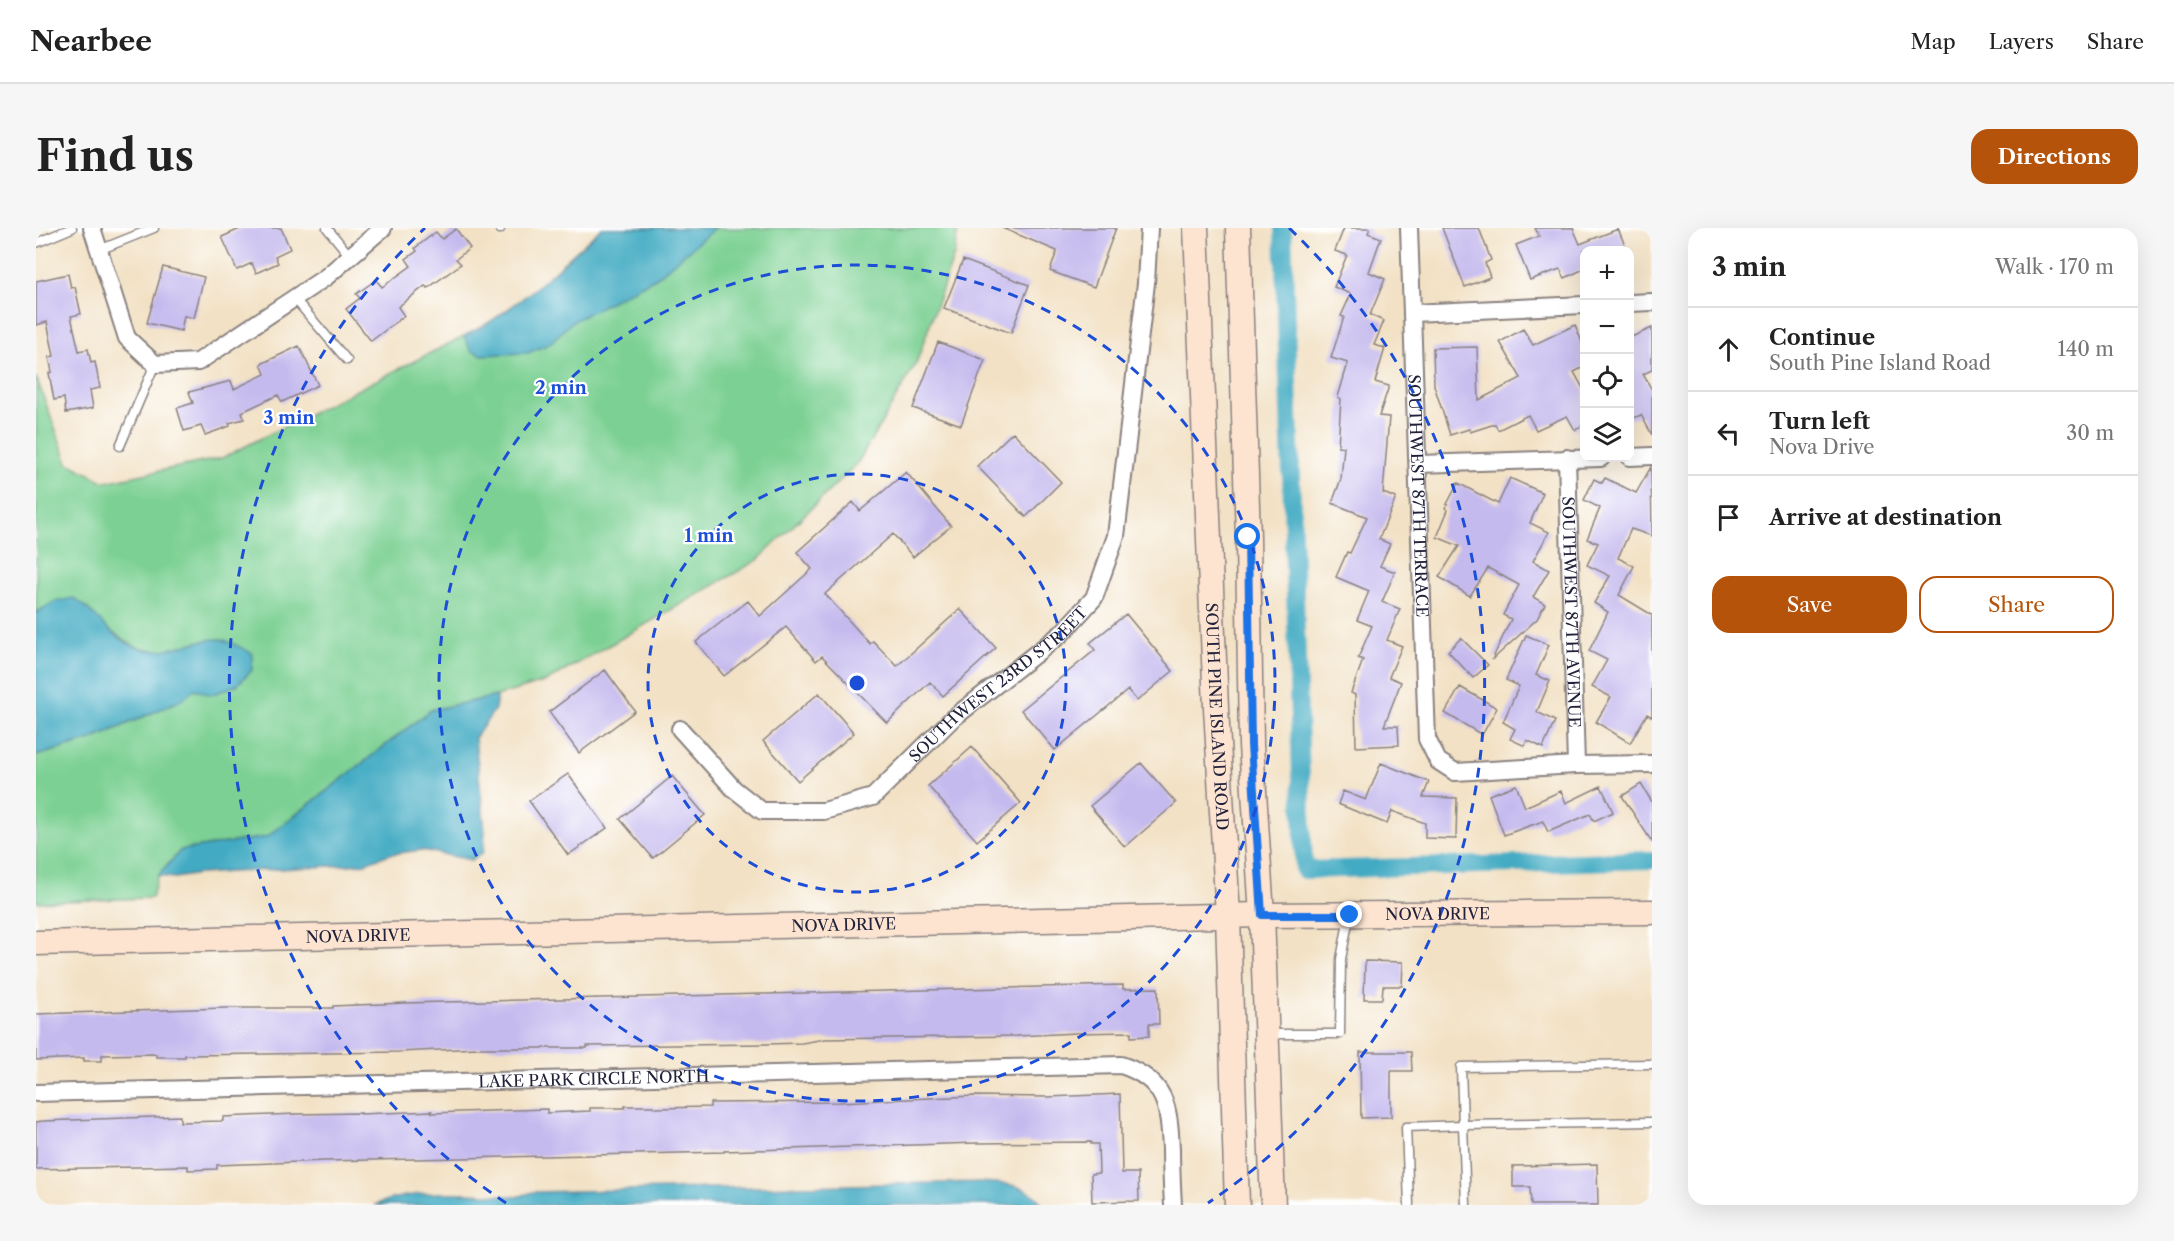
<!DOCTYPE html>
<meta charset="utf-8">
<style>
body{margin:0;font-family:"Libre Caslon Text",serif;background:#f6f6f6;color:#222}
.controls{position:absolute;right:18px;top:18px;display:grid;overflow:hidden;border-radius:12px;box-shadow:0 6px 24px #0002}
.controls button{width:54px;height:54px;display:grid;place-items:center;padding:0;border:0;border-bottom:2px solid #e0e0e0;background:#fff;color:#222;font:30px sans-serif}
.stop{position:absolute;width:18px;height:18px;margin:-14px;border:4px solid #1a73e8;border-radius:50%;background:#fff}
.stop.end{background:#1a73e8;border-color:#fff;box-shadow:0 2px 6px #0008}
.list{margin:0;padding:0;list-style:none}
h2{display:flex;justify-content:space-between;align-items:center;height:78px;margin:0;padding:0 24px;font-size:26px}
h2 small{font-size:20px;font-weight:400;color:#767676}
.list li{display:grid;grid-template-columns:39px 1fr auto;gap:18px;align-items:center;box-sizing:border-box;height:84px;padding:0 24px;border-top:2px solid #e0e0e0}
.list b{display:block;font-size:22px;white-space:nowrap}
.list p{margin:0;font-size:20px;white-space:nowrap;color:#767676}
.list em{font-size:20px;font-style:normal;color:#767676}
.actions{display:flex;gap:12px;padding:18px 24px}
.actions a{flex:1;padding:14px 0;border:2px solid #b45309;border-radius:18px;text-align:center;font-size:21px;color:#b45309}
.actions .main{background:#b45309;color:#fff}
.icon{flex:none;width:33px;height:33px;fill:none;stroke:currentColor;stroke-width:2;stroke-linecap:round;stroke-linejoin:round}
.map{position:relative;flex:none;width:1616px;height:977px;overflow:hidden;border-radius:18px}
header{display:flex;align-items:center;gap:36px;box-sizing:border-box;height:84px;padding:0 30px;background:#fff;border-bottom:2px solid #e0e0e0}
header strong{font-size:28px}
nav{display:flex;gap:33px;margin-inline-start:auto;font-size:21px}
.intro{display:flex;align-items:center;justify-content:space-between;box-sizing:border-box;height:144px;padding:0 36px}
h1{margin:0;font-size:42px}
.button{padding:15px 27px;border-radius:18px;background:#b45309;color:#fff;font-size:21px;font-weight:700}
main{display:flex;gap:36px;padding:0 36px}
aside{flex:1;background:#fff;border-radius:18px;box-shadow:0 6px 24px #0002}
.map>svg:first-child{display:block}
.green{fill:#7cd093;stroke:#4f7967;stroke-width:1.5}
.water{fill:#43abc3;stroke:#32667f;stroke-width:1.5}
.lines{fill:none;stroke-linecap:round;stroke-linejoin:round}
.canal{stroke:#43abc3;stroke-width:18}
.building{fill:#c5baee}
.lane-casing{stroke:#8a8280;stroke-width:11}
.street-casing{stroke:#8a8280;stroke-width:20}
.secondary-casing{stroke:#8a8280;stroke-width:27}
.lane{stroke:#fff;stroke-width:8}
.street{stroke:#fff;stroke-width:16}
.secondary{stroke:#fde4d1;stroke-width:24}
.route{stroke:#1a73e8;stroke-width:8}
.ring{fill:none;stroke:#1d4ed8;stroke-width:3;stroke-dasharray:10 8}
.labels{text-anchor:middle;stroke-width:4.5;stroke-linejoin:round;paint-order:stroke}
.street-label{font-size:16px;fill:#22223b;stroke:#fff}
.centre{fill:#1d4ed8;stroke:#fff;stroke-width:3}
.ring-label{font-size:18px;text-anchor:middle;font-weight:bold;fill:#1d4ed8;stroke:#fff;stroke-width:4.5;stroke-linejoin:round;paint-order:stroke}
</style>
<header>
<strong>Nearbee</strong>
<nav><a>Map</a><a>Layers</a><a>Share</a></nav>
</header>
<div class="intro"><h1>Find us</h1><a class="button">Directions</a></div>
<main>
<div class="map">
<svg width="1616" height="977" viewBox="0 0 1616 977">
<rect width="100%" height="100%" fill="#fff"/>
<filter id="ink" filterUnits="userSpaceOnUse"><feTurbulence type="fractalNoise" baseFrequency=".0167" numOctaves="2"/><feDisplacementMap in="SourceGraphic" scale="12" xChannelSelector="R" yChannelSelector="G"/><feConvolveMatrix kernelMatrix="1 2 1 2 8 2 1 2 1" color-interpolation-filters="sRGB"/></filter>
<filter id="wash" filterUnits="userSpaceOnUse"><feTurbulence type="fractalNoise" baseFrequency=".008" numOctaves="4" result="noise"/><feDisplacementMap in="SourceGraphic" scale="24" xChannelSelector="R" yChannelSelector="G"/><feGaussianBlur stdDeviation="1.35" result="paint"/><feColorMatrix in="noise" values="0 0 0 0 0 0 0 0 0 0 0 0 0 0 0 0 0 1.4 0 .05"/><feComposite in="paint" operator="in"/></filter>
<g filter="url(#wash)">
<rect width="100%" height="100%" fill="#f2e1c4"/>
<path class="green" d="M566,0H922L918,27L880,136L821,236L722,332L511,453L461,468L395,482L231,609L145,622L122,648L116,670L0,674V528L55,512L145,472L159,461L183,411L123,423L100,419L71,401L50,379L18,374L0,385V149L32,235L69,254L186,230L450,97L494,65Z"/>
<path class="water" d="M566,0H679L621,49L536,94L513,116L492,125L446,127L435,123L428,108C481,83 522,39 566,0Z
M38,370C60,385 74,409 100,419C128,430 154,411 182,411C192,411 206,421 216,425V442L201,457L175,467L159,461L145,472L55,512L0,528V385L18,374Z
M461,468L459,481L439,510L449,604L447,624L435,632L386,622L354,626L326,636L163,646L139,650L122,648L145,622L231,609L395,482Z
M944,954C968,956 992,955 1007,977H339C375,960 441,964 481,969L497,964Z"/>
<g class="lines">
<path class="canal" d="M1247,0L1268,642L1616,632"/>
</g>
<g id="blocks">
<path class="building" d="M206,0H245L254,21L239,28L242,35L220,45L216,35L201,42L186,9Z
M966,0H1080L1058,59L1014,43L1021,23Z
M1308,0H1334L1332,5L1345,10L1333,44L1349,51L1334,87L1348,93L1338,117L1349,120L1339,154L1353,158L1343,188L1353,189L1347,265L1360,270L1343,311L1354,316L1344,338L1359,344L1346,374L1364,381L1351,412L1366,418L1353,449L1365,454L1348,498H1362L1363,517L1320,519L1319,467L1315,465L1327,432L1322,430L1336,398L1321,392L1333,363L1300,349L1311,324L1314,325L1331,289L1296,275L1305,251L1308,219L1302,218L1305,171L1302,169L1312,135L1295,130L1308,89L1305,88L1315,66L1298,59L1311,27L1299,23Z
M1406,0H1443L1455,32L1449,35L1454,49L1429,59Z
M1499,0H1537L1544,16L1582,1L1591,22H1548V41L1529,50L1524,41L1494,52L1480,17L1503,8Z
M420,1L434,20L420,31L425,36L392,60L389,58L362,79L368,88L335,113L310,81L324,70L320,66L340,52L346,59L375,38L370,31L381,23L379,20L400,4L406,11Z
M927,32L993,57L975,105L908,80Z
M127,39L168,49L158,90L148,88L145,103L111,95Z
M32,46L35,60L39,59L45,86L35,88L43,123L52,121L55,135L59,134L64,160L54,162L57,180L30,185L28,170L18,172L13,145L16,144L13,129L18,128L11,94L0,97V53Z
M1539,97L1548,119V139L1538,144L1548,162V196L1539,202L1531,188L1500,202L1492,187L1462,202L1459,196L1434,204L1433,201L1414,207L1398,157L1397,120L1441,119L1443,172L1485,150L1464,114L1487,101L1497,117Z
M1616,100V142L1607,146L1616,162V207L1605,187L1593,192V110Z
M902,114L949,132L925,197L877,180Z
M263,118L282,157L246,174L242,167L206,184L208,191L193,195L194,198L169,207L165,198L148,203L141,180L157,175L153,164L195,153L198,161L229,146L225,136Z
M977,204L1025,254L990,289L941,238Z
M1615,239L1616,308L1595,301L1582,330L1598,338L1583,367L1616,387V489L1611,486L1594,515L1560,494L1575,469L1556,459L1571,432L1553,423L1572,384L1558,375L1574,348L1551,337L1562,315L1551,311L1564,280L1548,272L1558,251L1566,255L1569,250L1600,265Z
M870,244L915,298L877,329L857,306L789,366L834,416L837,413L861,438L924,381L960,420L907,468L894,454L851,495L786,428L780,433L750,399L688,448L660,414L712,373L724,388L776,341L761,324L817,274L824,283Z
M1474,250L1507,265L1494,295L1513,304L1497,333L1513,342L1497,369L1509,376L1501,391L1456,432L1475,391L1467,387L1483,357L1452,340L1434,368L1403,349L1423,318L1401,309L1412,282L1409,280L1422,255L1462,276Z
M1090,386L1137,443L1101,473L1092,462L1019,522L985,482L1059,422L1054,415Z
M1490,407L1513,417L1500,447L1514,453L1501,484L1519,493L1507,520L1491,512L1489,518L1474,511L1479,501L1467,494L1483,458L1470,452Z
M1425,410L1452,437L1437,450L1412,423Z
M569,442L599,483L543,525L513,484Z
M1424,459L1461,480L1446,507L1409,485Z
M783,465L818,505L762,553L727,513Z
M936,519L985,575L941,613L892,558Z
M1105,535L1140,575L1089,619L1054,578Z
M1345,535L1393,554L1387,569L1421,570L1420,611L1389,610V595L1356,583L1351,596L1302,576L1307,563L1330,572Z
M532,546L571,600L532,627L493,573Z
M636,548L669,587L617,630L584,591Z
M1605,556L1616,574V614L1586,568Z
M1480,557L1489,579L1525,563L1530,575L1565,558L1577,584L1558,593L1554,586L1512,604L1507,593L1468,607L1453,567Z
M1329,733L1367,734L1366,758H1347L1346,771H1328Z
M1087,757V761L1122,760L1123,796H1113V808L1095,809V804L1040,805L981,808L789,811L766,815L730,816L551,818V820H442L363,824L149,827V829H120V826L66,827V833H48V830L0,832V786L190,780H297V778L369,775Z
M1324,824H1375L1376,843H1355V889L1325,890Z
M1084,866L1086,945H1102L1103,973L1056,974L1055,946L1063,945L1062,916H1055V914L941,915L688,923V924L289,933L181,937V941L152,942V938L0,941V894L7,893L144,888V894L187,893V889L260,886L325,885V886L396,883V885L511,881V885L554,883V880H589V878H618V880L674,879V875L803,874L939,868L1012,869Z
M1561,936L1562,977H1495L1494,959H1477V938Z"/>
</g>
</g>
<g filter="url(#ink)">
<use href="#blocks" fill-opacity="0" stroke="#8a8280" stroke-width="1.5"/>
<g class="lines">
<g class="lane-casing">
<path id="lane" d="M291,0L314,28
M464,0V1
M0,15L36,0
M63,22L118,0
M258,70L311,132
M84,218L119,136
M1234,806H1304L1305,731L1313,689
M1616,836L1425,839L1427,897L1616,894
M1373,977L1370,899L1427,897L1430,977"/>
</g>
<g class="street-casing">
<g id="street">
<path d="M56,0L91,110L119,136L162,134L290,49L347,0"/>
<path id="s1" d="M1373,0L1391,511L1402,533L1419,544L1540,537L1616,536"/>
<path d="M1594,75L1616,74"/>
<path d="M1376,85L1548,77"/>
<path d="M1594,229L1616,228"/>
<path id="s2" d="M1531,230L1540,537"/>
<path d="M1383,236L1565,230"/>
<path id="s3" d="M644,501L698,561L726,583H788L837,569L916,491L1025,406L1058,370L1080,308L1110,55L1113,0"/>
<path id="s4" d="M0,865L1085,837C1130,852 1133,878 1135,921C1135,940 1136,958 1137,977"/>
</g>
</g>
<g class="secondary-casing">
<g id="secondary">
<path id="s5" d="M1160,0L1180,480L1192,688L1201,977"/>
<path d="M1202,0L1212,309L1215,517L1226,687L1237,977"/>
<path id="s6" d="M0,715L1226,687L1616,684"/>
</g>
</g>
<use href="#lane" class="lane"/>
<use href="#street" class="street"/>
<use href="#secondary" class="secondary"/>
</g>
</g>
<g class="lines" filter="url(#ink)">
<path class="route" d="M1212,309L1215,517L1226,687H1314"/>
</g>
<g class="ring">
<circle cx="821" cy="455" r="209"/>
<circle cx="821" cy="455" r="418"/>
<path d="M470 975A627 627 0 0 1 389 0M1253 0A627 627 0 0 1 1172 975"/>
</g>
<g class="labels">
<g class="street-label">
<text dy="6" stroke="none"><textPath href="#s1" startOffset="268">SOUTHWEST 87TH TERRACE</textPath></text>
<text dy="6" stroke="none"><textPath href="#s2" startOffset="154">SOUTHWEST 87TH AVENUE</textPath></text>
<text dy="6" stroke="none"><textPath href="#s3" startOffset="398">SOUTHWEST 23RD STREET</textPath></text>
<text dy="6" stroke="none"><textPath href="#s5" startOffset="489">SOUTH PINE ISLAND ROAD</textPath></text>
<text dy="6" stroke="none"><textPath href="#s6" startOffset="1402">NOVA DRIVE</textPath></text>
<text dy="6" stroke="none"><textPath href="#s6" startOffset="808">NOVA DRIVE</textPath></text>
<text dy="6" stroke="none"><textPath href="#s6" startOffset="322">NOVA DRIVE</textPath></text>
<text dy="6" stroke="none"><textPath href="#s4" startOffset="558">LAKE PARK CIRCLE NORTH</textPath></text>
</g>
</g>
<circle cx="821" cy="455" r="9" class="centre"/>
<g class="ring-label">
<text x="525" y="166">2 min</text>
<text x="253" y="196">3 min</text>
<text x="673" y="314">1 min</text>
</g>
</svg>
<div class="controls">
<button>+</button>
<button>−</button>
<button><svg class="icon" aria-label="locate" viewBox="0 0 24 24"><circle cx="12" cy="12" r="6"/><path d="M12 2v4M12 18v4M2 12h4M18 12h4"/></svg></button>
<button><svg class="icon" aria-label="layers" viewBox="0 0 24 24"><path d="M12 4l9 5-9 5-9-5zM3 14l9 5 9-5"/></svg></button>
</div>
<div class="stop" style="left:1212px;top:309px"></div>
<div class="stop end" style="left:1314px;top:687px"></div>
</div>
<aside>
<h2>3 min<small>Walk · 170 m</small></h2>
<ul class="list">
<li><svg class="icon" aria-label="ahead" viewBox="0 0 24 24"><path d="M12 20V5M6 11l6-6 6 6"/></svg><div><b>Continue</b><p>South Pine Island Road</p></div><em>140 m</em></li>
<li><svg class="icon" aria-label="left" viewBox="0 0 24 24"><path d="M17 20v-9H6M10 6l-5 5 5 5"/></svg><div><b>Turn left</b><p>Nova Drive</p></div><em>30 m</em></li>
<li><svg class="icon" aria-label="arrive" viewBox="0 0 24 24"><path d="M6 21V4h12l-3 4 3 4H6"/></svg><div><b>Arrive at destination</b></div></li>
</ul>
<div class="actions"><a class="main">Save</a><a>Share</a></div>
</aside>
</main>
